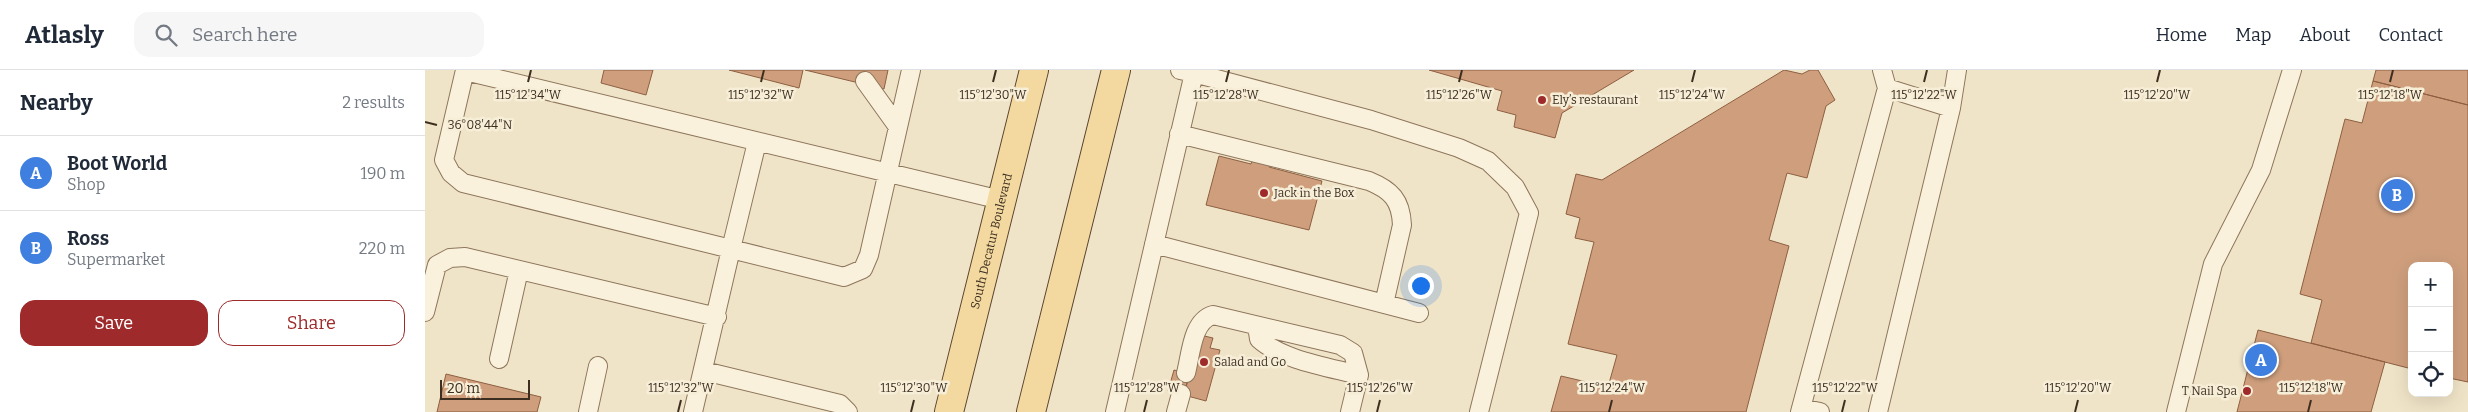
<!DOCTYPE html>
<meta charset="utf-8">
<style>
body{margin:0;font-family:Bitter,serif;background:#f6f6f7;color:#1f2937}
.controls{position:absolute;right:15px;bottom:15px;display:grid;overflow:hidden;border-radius:10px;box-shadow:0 5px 20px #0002}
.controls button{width:45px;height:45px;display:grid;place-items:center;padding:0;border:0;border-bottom:1px solid #e0e1e3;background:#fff;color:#1f2937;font:25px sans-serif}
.scale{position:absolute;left:15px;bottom:12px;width:90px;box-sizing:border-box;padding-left:5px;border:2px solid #3d2e20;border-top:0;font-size:14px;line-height:18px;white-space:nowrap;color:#3d2e20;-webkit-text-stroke:4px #f7eed8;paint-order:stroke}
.you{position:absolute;left:995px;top:215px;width:18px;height:18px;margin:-12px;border:4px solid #fff;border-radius:50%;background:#1a73e8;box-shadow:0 0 0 8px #1a73e833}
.badge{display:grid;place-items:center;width:32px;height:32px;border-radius:50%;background:#9e2a2b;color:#fff;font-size:16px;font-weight:700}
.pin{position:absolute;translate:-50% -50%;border:2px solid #fff;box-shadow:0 1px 5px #0006}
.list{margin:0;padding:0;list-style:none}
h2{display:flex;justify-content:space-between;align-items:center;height:65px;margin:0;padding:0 20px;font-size:21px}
h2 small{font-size:16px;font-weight:400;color:#747a83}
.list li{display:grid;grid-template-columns:32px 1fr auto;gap:15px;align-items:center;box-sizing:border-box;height:75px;padding:0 20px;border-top:1px solid #e0e1e3}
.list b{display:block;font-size:19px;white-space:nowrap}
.list p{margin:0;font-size:16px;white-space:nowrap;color:#747a83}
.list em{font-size:16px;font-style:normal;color:#747a83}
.actions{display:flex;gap:10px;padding:15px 20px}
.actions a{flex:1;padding:11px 0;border:1px solid #9e2a2b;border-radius:15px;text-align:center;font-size:18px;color:#9e2a2b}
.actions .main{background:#9e2a2b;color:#fff}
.icon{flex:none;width:28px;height:28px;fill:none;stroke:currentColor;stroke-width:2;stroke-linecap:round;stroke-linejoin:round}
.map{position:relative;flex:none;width:2043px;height:342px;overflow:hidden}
header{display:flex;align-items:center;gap:30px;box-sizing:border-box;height:70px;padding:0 25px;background:#fff;border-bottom:1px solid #e0e1e3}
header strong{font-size:24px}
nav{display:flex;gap:28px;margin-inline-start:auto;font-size:18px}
.search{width:350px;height:45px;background:#f6f6f7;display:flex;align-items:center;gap:12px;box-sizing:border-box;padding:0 18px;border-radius:15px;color:#747a83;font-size:19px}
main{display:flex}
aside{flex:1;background:#fff}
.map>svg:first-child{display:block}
.building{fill:#cf9f7d;stroke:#8d5f41}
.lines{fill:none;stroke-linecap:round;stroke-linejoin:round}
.lane-casing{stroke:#8d765c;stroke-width:20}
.primary-casing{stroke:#5b4430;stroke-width:30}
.lane{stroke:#faf1dc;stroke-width:18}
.primary{stroke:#f3d9a0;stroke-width:28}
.ticks{fill:none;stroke:#3d2e20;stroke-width:2}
.poi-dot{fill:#9e2a2b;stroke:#f7eed8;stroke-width:2}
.labels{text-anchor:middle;stroke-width:5;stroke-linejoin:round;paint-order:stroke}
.poi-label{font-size:12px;fill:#3d2e20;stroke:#f7eed8;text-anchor:start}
.street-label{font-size:12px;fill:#3d2e20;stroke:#f7eed8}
.ticks-label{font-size:12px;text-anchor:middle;fill:#3d2e20;stroke:#f7eed8;stroke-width:5;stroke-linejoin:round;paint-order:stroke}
</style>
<header>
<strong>Atlasly</strong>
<div class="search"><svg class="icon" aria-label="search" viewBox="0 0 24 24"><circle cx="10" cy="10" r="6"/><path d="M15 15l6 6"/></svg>Search here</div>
<nav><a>Home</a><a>Map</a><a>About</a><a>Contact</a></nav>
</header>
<main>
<aside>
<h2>Nearby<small>2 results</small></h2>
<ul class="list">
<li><span class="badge" style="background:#3f7fe0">A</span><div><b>Boot World</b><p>Shop</p></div><em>190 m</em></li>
<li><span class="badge" style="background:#3f7fe0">B</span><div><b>Ross</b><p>Supermarket</p></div><em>220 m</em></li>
</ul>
<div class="actions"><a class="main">Save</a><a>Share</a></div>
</aside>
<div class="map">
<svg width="2043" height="342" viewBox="0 0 2043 342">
<rect width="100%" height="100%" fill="#f0e4c8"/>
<path class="building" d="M179,0H228L221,25L176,13Z
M304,0H378L374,18Z
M380,0H463L459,19Z
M1004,0H1209L1137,43L1130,68L1089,57L1091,45L1072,40L1077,21Z
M1359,0L1377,4L1385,0H1393L1410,30L1401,36L1382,108L1362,103L1344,170L1364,176L1321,342H1126L1136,306L1183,317L1192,285L1143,274L1169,172L1150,168L1155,148L1141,144L1151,104L1177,110Z
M1951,0H2043V35L1948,11Z
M1948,11L2043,35V312L2024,308V196H1987V299L1886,273L1897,230L1875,224L1920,49L1937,53Z
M829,84L846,89L844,97L897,111L884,160L781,135L794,86L826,94Z
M1833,260L1960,292L1946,342H1812Z
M775,265L788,268L785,278L795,280L781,331L759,325Z
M749,300L764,304L759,325L743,321Z
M21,304L116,327L112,342H12Z"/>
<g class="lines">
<g class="lane-casing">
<path id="lane" d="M40,0L19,90L26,103L38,113L306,179L268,342
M770,0L769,3L946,50L1034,78L1063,91L1090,117L1104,143L1054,342
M40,1L576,130
M440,11L473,57
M1462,18L1526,38
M754,64L944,111C966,120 976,130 977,155L959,234
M332,72L306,179L419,207L438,199L444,185L486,0
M729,174L994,243
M0,242L12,195L25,188L40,187L292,247
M832,256L834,269C857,290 903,297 934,305
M74,289L94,200
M279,301L415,334L423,342
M761,303C766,284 767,251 788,245L915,275L928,283L934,305L925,342
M1376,338L1395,342
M163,342L173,296
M690,342L769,3L755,0
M751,342L756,324
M1375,342L1462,18L1457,0
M1453,342L1526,38L1532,0
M1751,342L1788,194L1836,100L1867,0"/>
</g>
<g class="primary-casing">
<g id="primary">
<path id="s1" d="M524,342L609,0"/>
<path d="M606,342L691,0"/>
</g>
</g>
<use href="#lane" class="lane"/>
<use href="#primary" class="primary"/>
</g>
<path class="ticks" d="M103,12L106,0M336,12L339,0M568,12L571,0M801,12L804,0M1034,12L1037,0M1267,12L1270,0M1499,12L1502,0M1732,12L1735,0M1965,12L1968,0M0,52L12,55M253,342L256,330M486,342L489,330M719,342L722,330M952,342L955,330M1184,342L1187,330M1417,342L1420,330M1650,342L1653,330M1883,342L1886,330"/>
<g class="poi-dot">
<circle cx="1117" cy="30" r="5"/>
<circle cx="839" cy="123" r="5"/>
<circle cx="779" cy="292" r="5"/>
<circle cx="1822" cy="321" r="5"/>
</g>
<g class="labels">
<g class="poi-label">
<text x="1127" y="34">Ely’s restaurant</text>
<text x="849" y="127">Jack in the Box</text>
<text x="789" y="296">Salad and Go</text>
<text x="1812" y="325" text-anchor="end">T Nail Spa</text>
</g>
<g class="street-label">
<text dy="4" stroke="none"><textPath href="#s1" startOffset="176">South Decatur Boulevard</textPath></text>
</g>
</g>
<g class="ticks-label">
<text x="103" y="29">115°12'34"W</text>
<text x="336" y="29">115°12'32"W</text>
<text x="568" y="29">115°12'30"W</text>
<text x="801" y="29">115°12'28"W</text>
<text x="1034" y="29">115°12'26"W</text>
<text x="1267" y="29">115°12'24"W</text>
<text x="1499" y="29">115°12'22"W</text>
<text x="1732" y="29">115°12'20"W</text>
<text x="1965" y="29">115°12'18"W</text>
<text x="55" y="59">36°08'44"N</text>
<text x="256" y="322">115°12'32"W</text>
<text x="489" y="322">115°12'30"W</text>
<text x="722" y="322">115°12'28"W</text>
<text x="955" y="322">115°12'26"W</text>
<text x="1187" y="322">115°12'24"W</text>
<text x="1420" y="322">115°12'22"W</text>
<text x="1653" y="322">115°12'20"W</text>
<text x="1886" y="322">115°12'18"W</text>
</g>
</svg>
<div class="controls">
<button>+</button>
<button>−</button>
<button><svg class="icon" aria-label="locate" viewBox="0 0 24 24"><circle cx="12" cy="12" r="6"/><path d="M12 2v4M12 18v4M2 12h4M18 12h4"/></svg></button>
</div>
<div class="scale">20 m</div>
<div class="you"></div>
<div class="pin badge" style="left:1836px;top:290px;background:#3f7fe0">A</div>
<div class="pin badge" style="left:1972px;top:125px;background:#3f7fe0">B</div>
</div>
</main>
